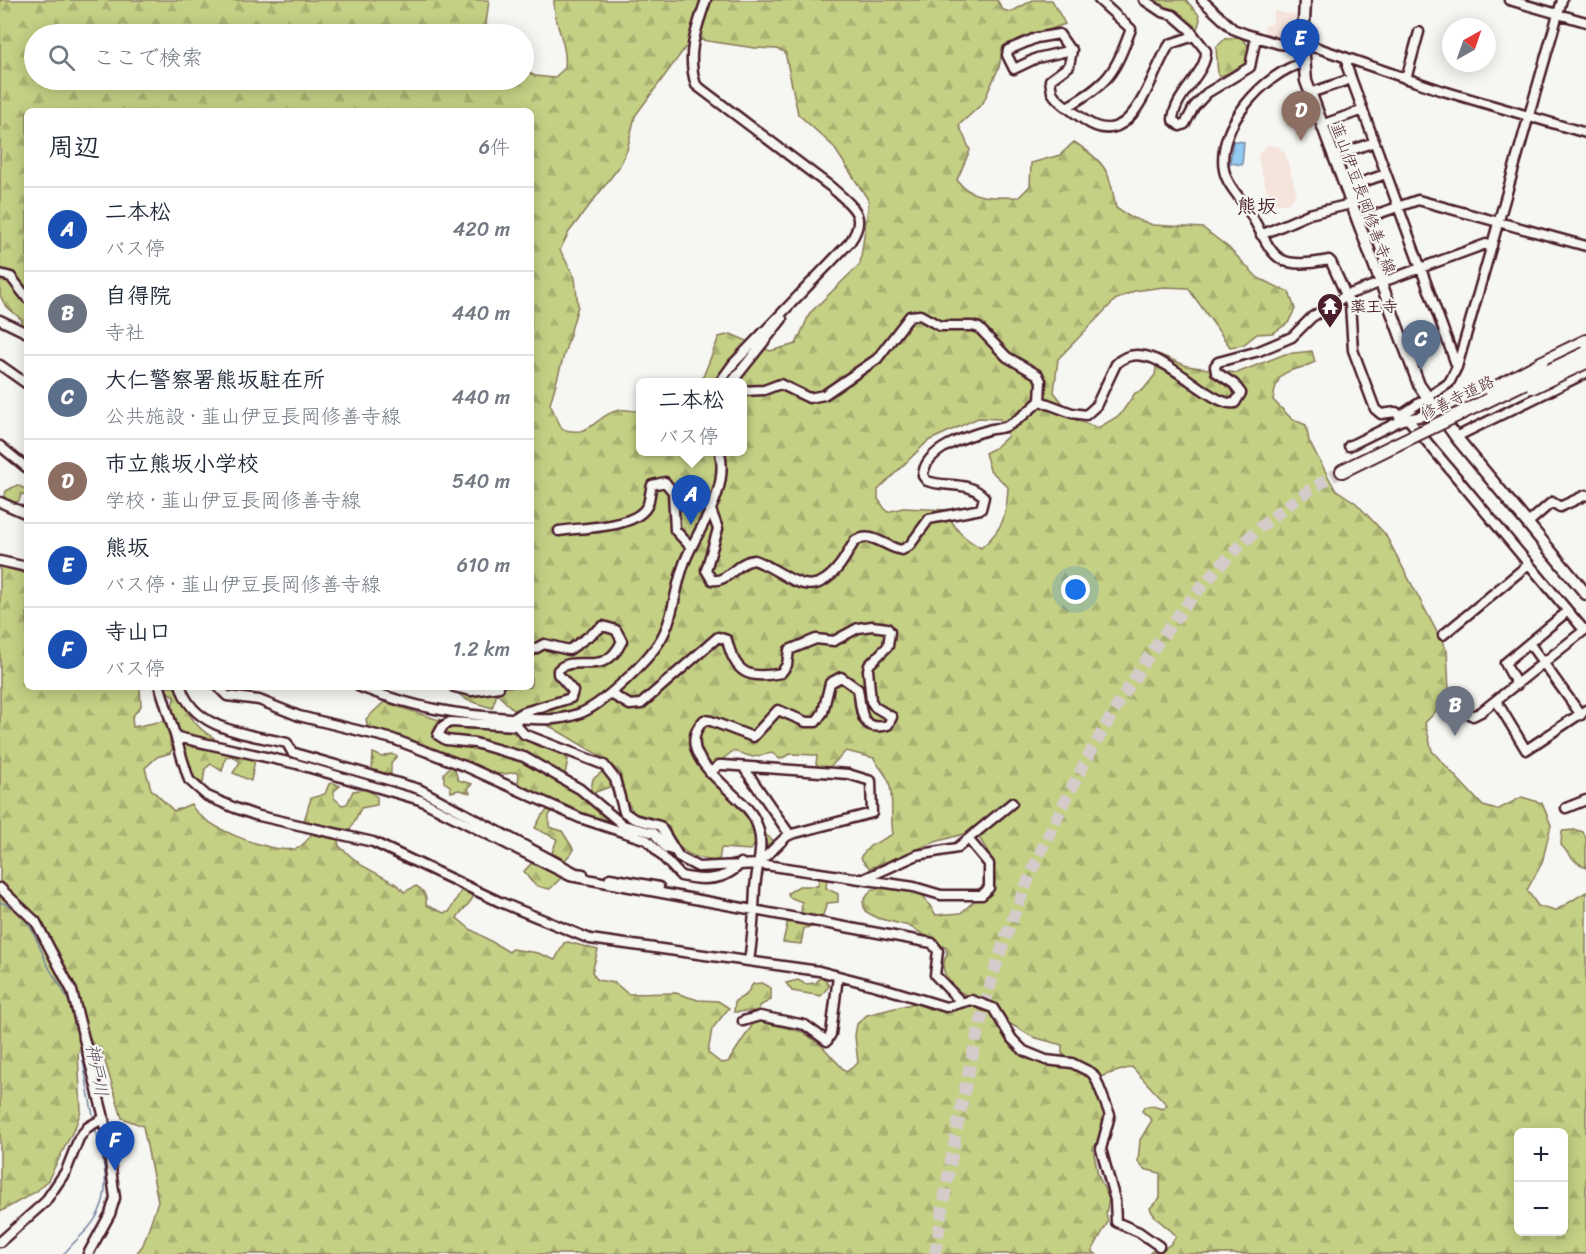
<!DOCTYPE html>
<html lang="ja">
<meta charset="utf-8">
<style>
body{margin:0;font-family:Sriracha,"Klee One",sans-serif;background:#f2f2f3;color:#1f2937}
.controls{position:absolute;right:18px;bottom:18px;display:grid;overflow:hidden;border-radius:9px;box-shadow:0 3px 15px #0003}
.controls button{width:54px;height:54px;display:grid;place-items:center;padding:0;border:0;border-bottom:2px solid #e0e1e3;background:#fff;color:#1f2937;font:30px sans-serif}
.compass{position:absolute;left:1442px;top:18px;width:54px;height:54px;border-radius:50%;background:#fff;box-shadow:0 3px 15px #0003;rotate:40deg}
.you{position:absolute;left:1076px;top:590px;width:21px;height:21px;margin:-15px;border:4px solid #fff;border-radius:50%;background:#1a73e8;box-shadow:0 0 0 9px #1a73e833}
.badge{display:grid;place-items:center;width:39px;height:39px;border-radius:50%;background:#111827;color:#fff;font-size:20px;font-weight:700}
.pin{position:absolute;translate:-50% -50px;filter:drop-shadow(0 2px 3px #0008)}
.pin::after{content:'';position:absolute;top:32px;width:21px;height:18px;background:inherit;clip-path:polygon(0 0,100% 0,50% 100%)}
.popup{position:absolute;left:636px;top:378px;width:111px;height:78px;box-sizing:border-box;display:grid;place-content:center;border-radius:9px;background:#fff;filter:drop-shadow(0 2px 4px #0005);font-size:20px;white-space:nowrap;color:#747a83}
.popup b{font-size:22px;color:#1f2937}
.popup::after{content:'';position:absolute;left:50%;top:100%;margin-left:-12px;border:12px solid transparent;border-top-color:#fff}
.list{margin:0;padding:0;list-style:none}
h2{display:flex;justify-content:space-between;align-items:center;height:78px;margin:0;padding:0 24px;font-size:26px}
h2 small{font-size:20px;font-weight:400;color:#747a83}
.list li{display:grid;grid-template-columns:39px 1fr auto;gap:18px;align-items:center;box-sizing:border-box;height:84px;padding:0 24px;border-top:2px solid #e0e1e3}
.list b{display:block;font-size:22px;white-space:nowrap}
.list p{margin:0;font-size:20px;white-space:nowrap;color:#747a83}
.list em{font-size:20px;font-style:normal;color:#747a83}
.icon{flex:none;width:33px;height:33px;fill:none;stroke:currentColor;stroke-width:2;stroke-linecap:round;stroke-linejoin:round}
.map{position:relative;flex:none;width:1586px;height:1254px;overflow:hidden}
.search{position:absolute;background:#fff;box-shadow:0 3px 15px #0003;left:24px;top:24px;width:510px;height:66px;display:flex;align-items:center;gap:15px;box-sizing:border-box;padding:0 21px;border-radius:33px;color:#747a83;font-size:22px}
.panel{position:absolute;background:#fff;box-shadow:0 3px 15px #0003;left:24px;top:108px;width:510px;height:582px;border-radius:9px}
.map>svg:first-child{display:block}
.built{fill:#f5e4dc}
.forest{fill:url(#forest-firs);stroke:#877858;stroke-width:1.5;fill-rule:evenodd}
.water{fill:#92caf1;stroke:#7586a2;stroke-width:1.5}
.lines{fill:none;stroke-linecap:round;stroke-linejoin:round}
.stream{stroke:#7586a2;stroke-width:1.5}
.highway-tunnel{stroke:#d4cbca;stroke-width:12;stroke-dasharray:12 6;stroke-linecap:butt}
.minor-casing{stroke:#4a1f2b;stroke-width:13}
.major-casing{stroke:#4a1f2b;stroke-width:15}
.highway-casing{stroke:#4a1f2b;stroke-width:16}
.minor{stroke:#f6f6f2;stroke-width:8}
.major{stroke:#f6f6f2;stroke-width:10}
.highway{stroke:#f6f6f2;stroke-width:12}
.highway-bridge-casing{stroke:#4a1f2b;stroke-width:16;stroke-linecap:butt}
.highway-bridge{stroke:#f6f6f2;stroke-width:12}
.labels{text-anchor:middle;stroke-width:4.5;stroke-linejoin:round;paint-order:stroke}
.street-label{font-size:16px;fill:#4a1f2b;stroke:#f6f6f2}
.poi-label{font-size:16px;font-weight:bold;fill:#4a1f2b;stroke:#f6f6f2;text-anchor:start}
.water-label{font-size:18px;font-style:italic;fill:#605266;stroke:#f6f6f2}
.quarter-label{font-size:20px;font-weight:bold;fill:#4a1f2b;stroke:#f6f6f2}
</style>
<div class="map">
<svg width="1586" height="1254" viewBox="0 0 1586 1254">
<defs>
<pattern id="forest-firs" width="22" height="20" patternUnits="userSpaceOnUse" patternTransform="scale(1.5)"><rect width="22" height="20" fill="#c4d084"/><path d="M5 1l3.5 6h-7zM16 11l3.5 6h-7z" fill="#aab272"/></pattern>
</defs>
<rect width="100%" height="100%" fill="#f6f6f2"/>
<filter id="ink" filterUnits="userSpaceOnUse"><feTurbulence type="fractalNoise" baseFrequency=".0167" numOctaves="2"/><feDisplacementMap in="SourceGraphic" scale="12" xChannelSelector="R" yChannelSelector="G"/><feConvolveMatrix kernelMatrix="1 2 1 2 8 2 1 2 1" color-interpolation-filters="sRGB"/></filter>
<g filter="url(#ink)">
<path class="built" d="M1274,11L1300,16L1295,42L1279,41L1264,37L1265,25H1272Z
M1267,145L1278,146L1285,153L1296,191L1294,198L1287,204H1276L1268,195L1258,159L1260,152Z"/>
<path class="forest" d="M0,0H489L486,24L491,34H34V80H524V70L535,76L554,78L565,68C568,43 553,24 554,0H997L1003,10L1011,12L1033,0H1052L1065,24L1011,44L1002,52L999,67L983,103L959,125L970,150L957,180C972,201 996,197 1019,197L1030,186L1031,163L1060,155L1074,142C1107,163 1109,171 1116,208L1130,217L1153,225L1203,228L1229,248L1258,278L1289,292L1295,309L1288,323L1273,333L1257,334L1243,345L1230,347L1188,288L1164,287L1134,291L1115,300L1058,359L1054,392L1076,420L1098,428L1120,415L1135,393L1143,390L1155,375L1158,354L1187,366L1237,373L1285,354L1312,351L1315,362C1289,375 1278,364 1273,400L1292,419L1306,425L1309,441L1335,489L1356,503L1385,534L1447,651L1449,690L1440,707L1425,723L1432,751L1483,806L1497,810L1522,797L1542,803L1551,825L1542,863L1527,890L1538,906L1555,911L1586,892V1254H1149L1152,1251L1159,1252L1171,1244L1176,1236C1168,1226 1154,1220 1150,1208L1160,1198V1173L1144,1169L1138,1162L1140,1140L1152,1120L1142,1111L1144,1107L1152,1106L1163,1109L1167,1105L1132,1067L1105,1075L1093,1083C1103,1103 1112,1131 1093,1148L1098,1175L1109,1199L1106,1213L1108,1222L1092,1251L1096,1254H136L143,1245L158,1201L143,1126L122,1118L101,1048L87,1041L78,1053L81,1111L76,1125L48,1180L37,1191L0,1212V566L27,574V687H140L141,706L132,717L133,727L163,721L170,731V745L173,748L170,753L157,757L145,768L151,789L174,811L191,804C200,826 271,854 295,849C302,847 309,839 312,833L314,835L338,840L339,846L361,865L398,885L404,892L416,886C424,890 427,896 426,905L444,913L449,912L462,889L474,895C471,904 462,909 457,918L470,929L509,952L512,949L538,953L555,960L564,943L568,942L598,950L592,972L597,980L615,983L628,994L676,993L698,1000L718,1001L729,1008L712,1029L708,1053L721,1063L728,1062L753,1024L758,1021L803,1032L822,1046L846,1072L858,1063L855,1036L857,1024L867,1015L915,1003L932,1010L972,1005L973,999C956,991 935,974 947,955L946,948L909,926L877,918L865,911L863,902L871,890L892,886L920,891L936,915L961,913L973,902L977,890L993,878L991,857L980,839L967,833L935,842L870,868L862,860L861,856L870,846L893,834C890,816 894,800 889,782C886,773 878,767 874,758L846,751L829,768L822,769L816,764L817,756L815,755L790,754L780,759L772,753L753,757L733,751L710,769L714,782L745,813L755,811L763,824L766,835L773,840L767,846L763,839L759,838L751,850L721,848L719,861C695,859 676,854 669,827L634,813L626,800L620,773L602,757L553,728L514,710L497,694L492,708L467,700L449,687H531V111H27V321L24,328H20L22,320L5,305L0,295ZM701,40L755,48L777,49L785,52L798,114L833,146L869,201L860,264L810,313L796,344L770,351L731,334L719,337L701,382H742V452H640V412C634,411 626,409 620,410C595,414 593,439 562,429L550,404L578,306L575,278L560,250L569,232L619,167L627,150L635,116L685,48ZM978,418L1000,419L1008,436L995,448L985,453L990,470L1008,487C1007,516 1003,529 981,548C965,539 952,529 948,510L903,508L887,512L878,499V490L928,441ZM1007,1022L1033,1037L1062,1045V1054L1085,1067L1079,1071C1049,1060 1011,1062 1000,1026ZM1518,1132H1564V1232H1518Z
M1155,0H1186L1199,15L1200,20L1197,29L1161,8Z
M1239,37C1251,44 1249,51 1248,64L1221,76L1218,75L1216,47L1226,38Z
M17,485L27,490V495L21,494L19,501L11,504L3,501L6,491Z
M162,687H179C186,710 192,726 214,738V743L182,737L172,712L174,697Z
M384,702L436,719L452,721L461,727L512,732L539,747L561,752L568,759L565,774L567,784L617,826C606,828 528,793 518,783L519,775L515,772C489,780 461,761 438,750C430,746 419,745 411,743C393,737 389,731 368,729L366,719Z
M186,742L193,747L255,759L251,781L233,773L240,762L232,756L226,757L222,771L211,764L205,769L203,783C190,780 185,760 182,749Z
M373,753L382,757L391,754L397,756L391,763V775L372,770Z
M451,766H454L458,780L472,784L468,789L470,793L459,790L451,792L450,786L444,782V773Z
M602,772H606L612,786L590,794L593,779Z
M333,783L340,786L334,791V798L342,805L347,804L353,791L367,789L377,797V805L361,808L350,830L304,821L311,798L325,794L329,784Z
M549,809L552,812L549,815V827L562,831L574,850L565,860L552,853L557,839L535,828L542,815Z
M1576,830L1583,832L1586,837V868L1575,861L1561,845L1562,831Z
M532,863L562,875V877L550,889C535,887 531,883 524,871Z
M824,876L827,880L826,888L838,894V902L827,903L823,915L818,918L801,915L802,902L789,897L788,893L799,886H818L819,877Z
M788,920L801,921L813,927L804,928L801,944L783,942Z
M822,975L829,986L821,996L792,991L786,983L798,980L805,984L816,983Z
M761,983L771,988V1000L761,1005L757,1011L734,1012L735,1001L746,995L753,984Z"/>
<path class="water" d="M1233,141L1244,142L1242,165L1230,163Z"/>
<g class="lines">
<path class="stream" d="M1555,8L1558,0
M1546,42L1553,16
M1427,271L1458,258
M1387,286L1418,274
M1354,297L1377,290
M1429,391L1449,375
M1400,411L1420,397
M0,902C28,910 36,938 46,962C54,979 67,992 72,1010C83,1045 85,1084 94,1119
M64,1254C72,1243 82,1236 90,1226C115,1196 104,1161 95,1127"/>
<path class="highway-tunnel" d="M935,1254C951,1156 968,1058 997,963C1018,898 1047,835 1079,774C1142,655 1220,536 1342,471"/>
<g class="minor-casing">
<path id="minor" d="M706,0C696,30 686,54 696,85L831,187C852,206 869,215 850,242L733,364L720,382
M1144,0L1162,12L1173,15L1189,29L1206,51C1207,73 1174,95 1173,120L1180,126L1185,124L1194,107L1207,93L1250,67L1256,37
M1202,0L1233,29L1246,34L1279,44L1318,48L1440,90L1586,133
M1509,0L1586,22
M1070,50L1059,34L1036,38L1008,50L1007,55L1014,69L1037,58L1072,50L1069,66L1050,80L1052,92C1058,103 1073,111 1083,119C1134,156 1150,72 1170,44L1194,36
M1347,58V67L1457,367
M1303,63C1264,73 1216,127 1224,170C1227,186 1242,199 1250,213C1275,256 1272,271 1329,260L1331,262L1350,304L1353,350L1375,409L1381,414L1396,412L1402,420
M1406,79L1419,32
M1310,93L1351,79
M1067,107C1110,82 1114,74 1131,29L1099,0
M1321,125L1363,110
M1333,157L1374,142
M1345,188L1386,174
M1357,221L1418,200L1586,246
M1261,235L1309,214L1351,204
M0,274L11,277L27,298
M0,320L27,333
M0,365L27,384
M732,382L782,319
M742,391L764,390L780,384L809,398L824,395L877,359L910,316L920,315L940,326H972L979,328L1007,357L1038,375L1041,381L1040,401
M1040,401L1072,413L1086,415L1096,406L1116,364C1150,329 1207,408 1235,403L1241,393L1234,384L1216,372L1215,366L1218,362L1259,351L1292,337L1312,317L1347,295L1486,244L1492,246
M1400,416L1449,383L1457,367L1562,0
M1407,418L1568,611L1505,663L1517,685
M1456,437L1586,373
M0,446L27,468
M1349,446L1402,420L1438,413
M0,502L27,514
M711,510L718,529L706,570L712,580C728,583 737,561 754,560C788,572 809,606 840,565C846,557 850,548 855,541C873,530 885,548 902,550L910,545L929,519L981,509L984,497C968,480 946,488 927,481L923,476C924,449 967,436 988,430C994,428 1001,429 1007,426C1019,421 1030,409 1040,401
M1528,523L1552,502L1560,507L1586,495
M559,531C582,527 638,529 648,504C650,498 650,491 652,485L665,482L673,492L675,530L691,547
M0,561L27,567
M1568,611L1584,630
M1443,635L1529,564
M1529,643L1581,715
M160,687L189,780L207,796L235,808L255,815L373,842L500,902L590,939L819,971L877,986L946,1007L971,1000L993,1008L1012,1039L1024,1051L1046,1060L1072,1063L1092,1073L1096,1079L1110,1115L1101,1149L1115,1200L1116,1222L1139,1232L1159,1246
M181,687C194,731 249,734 287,743L292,752L301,755L419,789L576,873L583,874
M218,687L227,696L259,700L299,716L393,739L467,767L580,818L647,840L681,876C702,881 726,881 741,863
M360,687C412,707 456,715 510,718C534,719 555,722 578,714C602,706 648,661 661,639C674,617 675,586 685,561C699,526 729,493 720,452
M454,687L472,691L499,687
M611,694L630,705L641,704L718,637L727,640C735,673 748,680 781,673L787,665L789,650L816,639L834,641L858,628L872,626L887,628L890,632L888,646L869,665L868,670L871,701L875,707L892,717L888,725C858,733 862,708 858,689L841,677L830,683L823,712L816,722H806L778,710L753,737L711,721L704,720C668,757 743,792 755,820C766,842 757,864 755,888C754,913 753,936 749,961
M1497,702L1526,750L1586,710
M1454,714L1461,709L1473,716L1481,712L1586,629
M515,718L516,725L524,734L604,765L615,779L624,812L634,819L660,826L679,857L698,867L759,864L914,887L941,895H982L989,888V864L969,840
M515,718L521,713L571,698L573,691L558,674V670C576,652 604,680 622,641L616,630L603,626L569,650L544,644L531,651
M517,726L450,722L443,726L438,735L446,740L475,743L524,757L580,789L623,825L654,833L666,848L672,850
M177,737L297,764L420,800L570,876L932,943L938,951L935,975L960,1001
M744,768L790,835
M710,773L719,765H723L848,774L871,781L872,813L788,835L761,861
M1566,808L1586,800
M610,878L659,887
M866,878L917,855L957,848L1012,803
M0,888L36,922L72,991L104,1118L115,1198L110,1214L88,1254
M743,1021L760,1016L805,1025L827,1041L831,1034L838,976
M0,1242L45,1202L66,1171L79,1138L88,1127L104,1118"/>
</g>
<g class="major-casing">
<path id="major" d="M1305,0L1303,44L1306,81L1419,385L1456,437L1586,594"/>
</g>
<g class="highway-casing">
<path id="highway" d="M1541,363L1586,341
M1342,471L1397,444"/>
</g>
<use href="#minor" class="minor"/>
<use href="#major" class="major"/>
<use href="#highway" class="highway"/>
<g class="highway-bridge-casing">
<path id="highway-bridge" d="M1533,387L1586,362
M1491,390L1541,363
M1397,444L1586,353"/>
</g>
<use href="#highway-bridge" class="highway-bridge"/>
</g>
</g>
<defs>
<g id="temple-pin" transform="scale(1.35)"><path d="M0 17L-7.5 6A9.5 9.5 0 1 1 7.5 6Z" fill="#4a1f2b" stroke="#f6f6f2"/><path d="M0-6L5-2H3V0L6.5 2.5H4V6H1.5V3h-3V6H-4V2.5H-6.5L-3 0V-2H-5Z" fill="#fff"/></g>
</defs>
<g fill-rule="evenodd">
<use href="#temple-pin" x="1330" y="306"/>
</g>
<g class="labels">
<g class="street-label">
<text transform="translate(1364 198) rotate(70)" y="6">韮山伊豆長岡修善寺線</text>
<text transform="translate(1457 397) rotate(-26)" y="6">修善寺道路</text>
</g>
<g class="poi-label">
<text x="1350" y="312">薬王寺</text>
</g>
<g class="water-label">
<text transform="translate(97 1070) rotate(79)" y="6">神戸川</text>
</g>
<g class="quarter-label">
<text x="1257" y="213">熊坂</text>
</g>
</g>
</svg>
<div class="controls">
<button>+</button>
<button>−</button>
</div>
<svg class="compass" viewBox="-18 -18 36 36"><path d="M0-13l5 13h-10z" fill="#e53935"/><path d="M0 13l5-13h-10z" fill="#747a83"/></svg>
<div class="you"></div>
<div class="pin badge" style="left:691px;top:525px;background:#1a4fb4">A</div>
<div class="popup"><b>二本松</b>バス停</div>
<div class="pin badge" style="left:1455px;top:736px;background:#6b7280">B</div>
<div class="pin badge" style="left:1421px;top:370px;background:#5c6f8a">C</div>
<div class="pin badge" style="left:1301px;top:141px;background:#8d6e63">D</div>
<div class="pin badge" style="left:1300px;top:69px;background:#1a4fb4">E</div>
<div class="pin badge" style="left:115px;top:1171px;background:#1a4fb4">F</div>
<div class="search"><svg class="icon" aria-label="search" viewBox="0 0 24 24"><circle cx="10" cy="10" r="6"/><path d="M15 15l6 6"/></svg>ここで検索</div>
<section class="panel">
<h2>周辺<small>6件</small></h2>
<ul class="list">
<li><span class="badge" style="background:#1a4fb4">A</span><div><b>二本松</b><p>バス停</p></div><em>420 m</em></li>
<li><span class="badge" style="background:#6b7280">B</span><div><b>自得院</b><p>寺社</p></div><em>440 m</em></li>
<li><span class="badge" style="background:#5c6f8a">C</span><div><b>大仁警察署熊坂駐在所</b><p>公共施設 · 韮山伊豆長岡修善寺線</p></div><em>440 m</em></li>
<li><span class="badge" style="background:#8d6e63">D</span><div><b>市立熊坂小学校</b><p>学校 · 韮山伊豆長岡修善寺線</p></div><em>540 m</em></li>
<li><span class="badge" style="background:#1a4fb4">E</span><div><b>熊坂</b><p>バス停 · 韮山伊豆長岡修善寺線</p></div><em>610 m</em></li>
<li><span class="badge" style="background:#1a4fb4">F</span><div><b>寺山口</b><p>バス停</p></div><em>1.2 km</em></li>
</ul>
</section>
</div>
